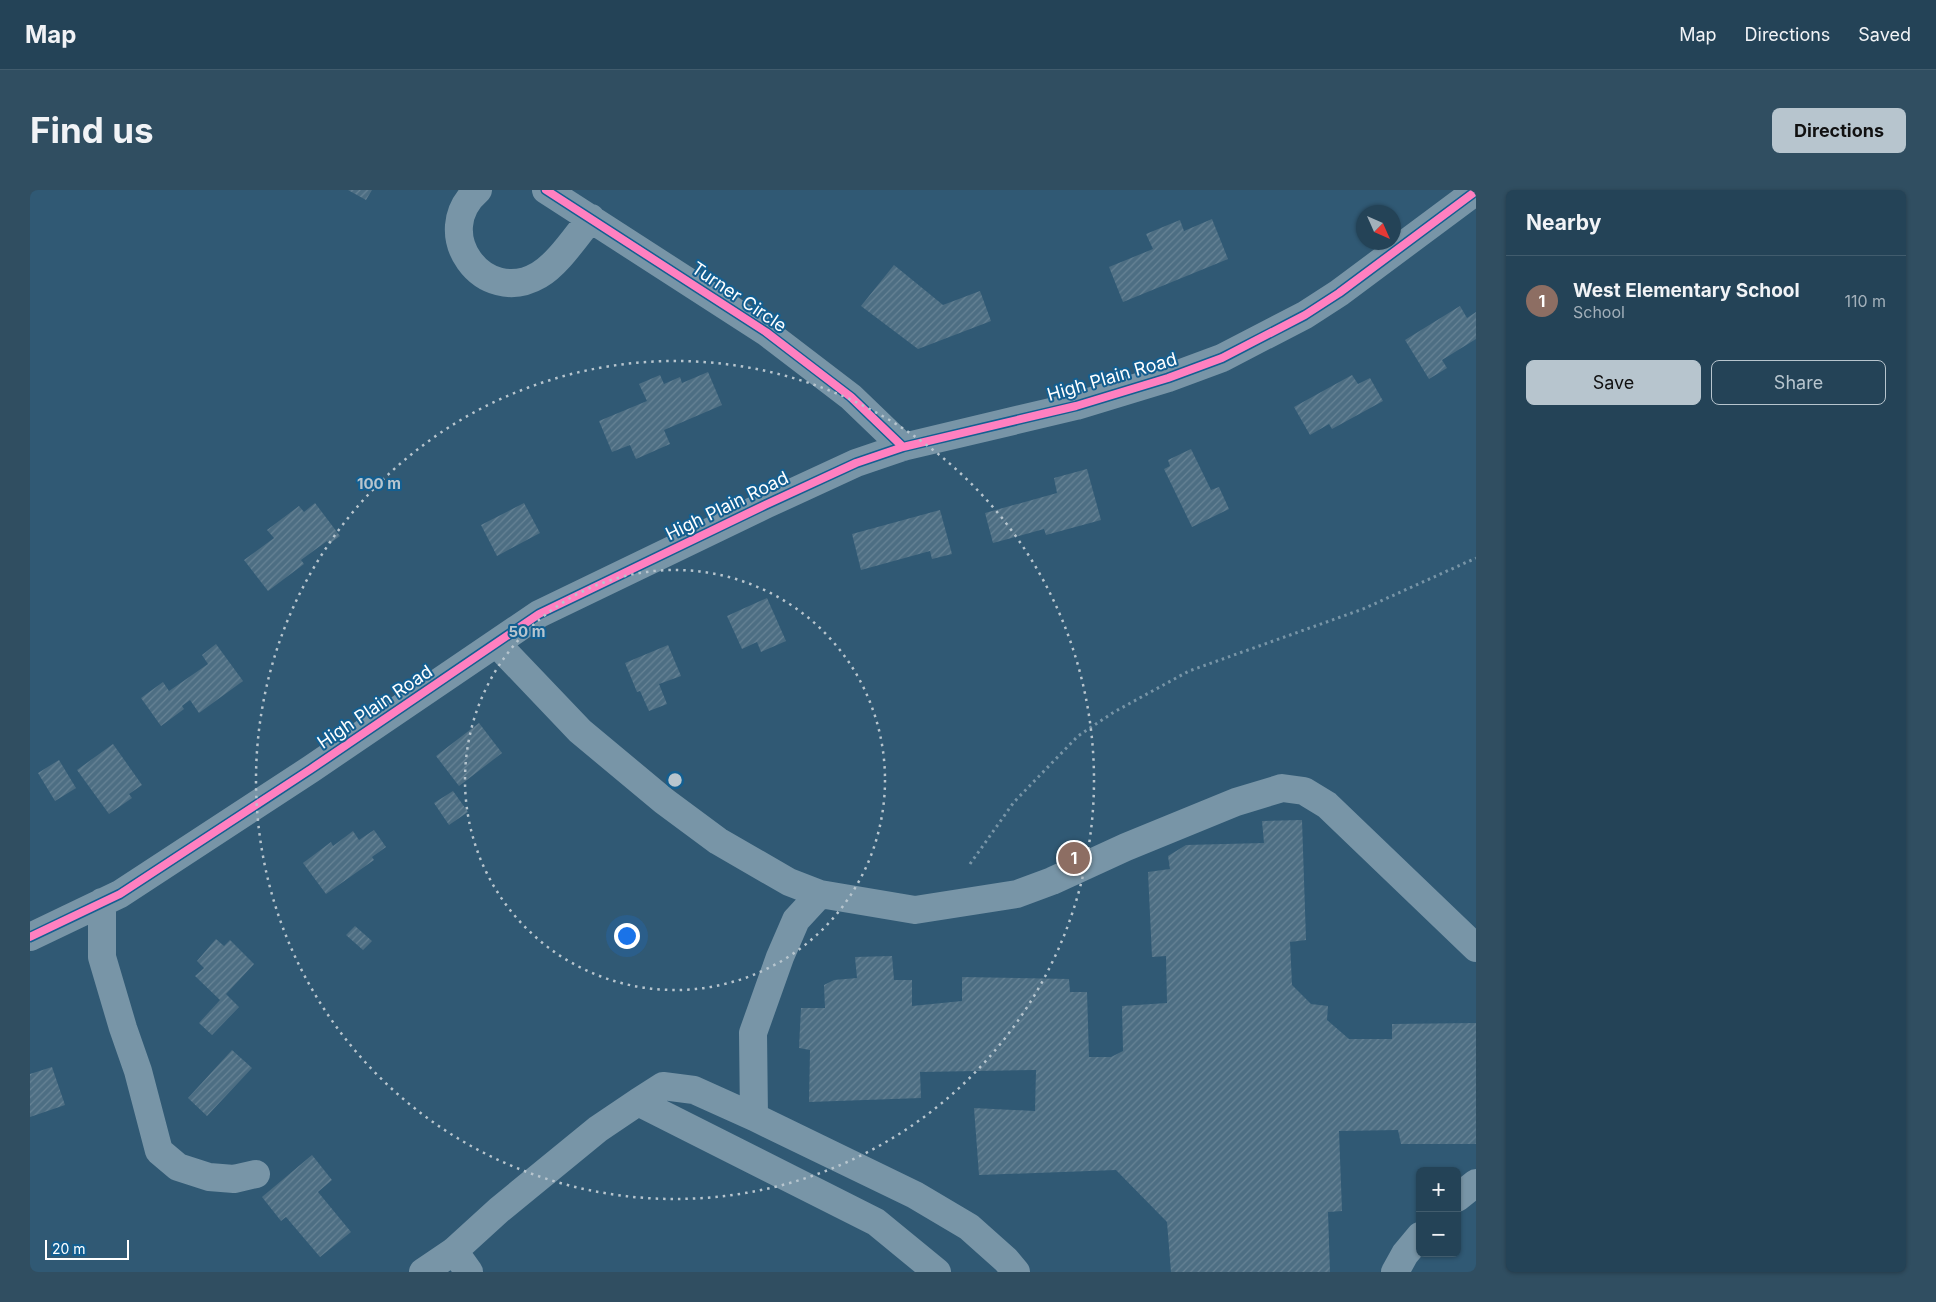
<!DOCTYPE html>
<meta charset="utf-8">
<style>
body{margin:0;font-family:Inter,sans-serif;background:#304e61;color:#f1f3f6}
.controls{position:absolute;right:15px;bottom:15px;display:grid;overflow:hidden;border-radius:8px;box-shadow:0 1px 4px #0004}
.controls button{width:45px;height:45px;display:grid;place-items:center;padding:0;border:0;border-bottom:1px solid #415c6d;background:#244357;color:#f1f3f6;font:25px sans-serif}
.compass{position:absolute;left:1326px;top:15px;width:45px;height:45px;border-radius:50%;background:#244357;box-shadow:0 1px 4px #0004;rotate:135deg}
.scale{position:absolute;left:15px;bottom:12px;width:84px;box-sizing:border-box;padding-left:5px;border:2px solid #fff;border-top:0;font-size:14px;line-height:18px;white-space:nowrap;color:#fff;-webkit-text-stroke:4px #135f91;paint-order:stroke}
.you{position:absolute;left:596px;top:745px;width:18px;height:18px;margin:-12px;border:4px solid #fff;border-radius:50%;background:#1a73e8;box-shadow:0 0 0 8px #1a73e833}
.badge{display:grid;place-items:center;width:32px;height:32px;border-radius:50%;background:#b7c5ce;color:#fff;font-size:16px;font-weight:700}
.pin{position:absolute;translate:-50% -50%;border:2px solid #fff;box-shadow:0 1px 5px #0006}
.list{margin:0;padding:0;list-style:none}
h2{display:flex;justify-content:space-between;align-items:center;height:65px;margin:0;padding:0 20px;font-size:21px}
h2 small{font-size:16px;font-weight:400;color:#a3b0ba}
.list li{display:grid;grid-template-columns:32px 1fr auto;gap:15px;align-items:center;box-sizing:border-box;height:90px;padding:0 20px;border-top:1px solid #415c6d}
.list b{display:block;font-size:19px;white-space:nowrap}
.list p{margin:0;font-size:16px;white-space:nowrap;color:#a3b0ba}
.list em{font-size:16px;font-style:normal;color:#a3b0ba}
.actions{display:flex;gap:10px;padding:15px 20px}
.actions a{flex:1;padding:11px 0;border:1px solid #b7c5ce;border-radius:8px;text-align:center;font-size:18px;color:#b7c5ce}
.actions .main{background:#b7c5ce;color:#111}
.map{position:relative;flex:none;width:1446px;height:1082px;overflow:hidden;border-radius:8px}
header{display:flex;align-items:center;gap:30px;box-sizing:border-box;height:70px;padding:0 25px;background:#244357;border-bottom:1px solid #415c6d}
header strong{font-size:24px}
nav{display:flex;gap:28px;margin-inline-start:auto;font-size:18px}
.intro{display:flex;align-items:center;justify-content:space-between;box-sizing:border-box;height:120px;padding:0 30px}
h1{margin:0;font-size:35px}
.button{padding:12px 22px;border-radius:8px;background:#b7c5ce;color:#111;font-size:18px;font-weight:700}
main{display:flex;gap:30px;padding:0 30px}
aside{flex:1;background:#244357;border-radius:8px;box-shadow:0 1px 4px #0004}
.map>svg:first-child{display:block}
.building{fill:url(#building-hatch)}
.lines{fill:none;stroke-linecap:round;stroke-linejoin:round}
.path{stroke:#7895a7;stroke-width:3;stroke-dasharray:2.5 4;stroke-linecap:butt}
.minor{stroke:#7895a7;stroke-width:28}
.cycleway-casing{stroke:#135f91;stroke-width:11}
.cycleway{stroke:#ff80c0;stroke-width:8}
.ring{fill:none;stroke:#b7c5ce;stroke-width:2.5;stroke-dasharray:2.5 5}
.labels{text-anchor:middle;stroke-width:4;stroke-linejoin:round;paint-order:stroke}
.street-label{font-size:18px;fill:#fff;stroke:#135f91}
.centre{fill:#b7c5ce;stroke:#135f91;stroke-width:2.5}
.ring-label{font-size:15px;text-anchor:middle;font-weight:bold;fill:#b7c5ce;stroke:#135f91;stroke-width:4;stroke-linejoin:round;paint-order:stroke}
</style>
<header>
<strong>Map</strong>
<nav><a>Map</a><a>Directions</a><a>Saved</a></nav>
</header>
<div class="intro"><h1>Find us</h1><a class="button">Directions</a></div>
<main>
<div class="map">
<svg width="1446" height="1082" viewBox="0 0 1446 1082">
<defs>
<pattern id="building-hatch" width="6" height="6" patternUnits="userSpaceOnUse" patternTransform="scale(1.25)"><rect width="6" height="6" fill="#4d6e83"/><path d="M-1 1l2-2M0 6l6-6M5 7l2-2" fill="none" stroke="#688496"/></pattern>
</defs>
<rect width="100%" height="100%" fill="#305974"/>
<path class="building" d="M318,0H342L336,10Z
M1182,29L1198,69L1093,112L1079,77L1123,59L1116,44L1150,30L1154,41Z
M864,75L913,115L950,101L961,131L888,159L831,116Z
M1430,116L1437,128L1446,122V149L1412,170L1417,178L1399,189L1375,150Z
M678,182L692,215L634,240L640,254L606,269L600,255L582,262L569,231L617,211L609,194L630,185L634,194L650,187L652,193Z
M1322,185L1328,194L1340,188L1353,211L1302,239L1299,234L1280,245L1264,217Z
M1161,259L1181,300L1189,297L1199,319L1162,337L1134,279L1140,276L1138,270Z
M1057,279L1071,330L1016,345L1014,339L963,353L955,323L1027,303L1024,288Z
M285,313L310,346L299,354L297,351L271,370L274,374L238,401L214,370L244,348L237,340L269,316L274,322Z
M494,313L510,343L467,366L451,335Z
M910,320L922,364L902,369L900,361L831,380L822,344Z
M737,408L756,451L731,462L727,452L712,459L697,426Z
M186,454L213,491L169,523L160,510L152,516L154,519L131,536L111,508L133,492L139,501L178,474L172,465Z
M638,455L651,486L629,494L637,514L619,521L610,501L607,502L595,473Z
M449,533L472,563L429,596L406,566Z
M83,554L112,595L99,604L102,608L79,624L47,580Z
M29,570L46,598L25,611L8,583Z
M423,601L438,622L419,635L404,613Z
M1272,630L1276,750L1260,752L1262,795L1281,814L1298,816L1297,830L1319,849H1362V834L1446,833V954H1371L1368,940L1309,941L1312,1021L1298,1022L1300,1082H1141L1137,1032L1086,980L949,985L944,918L1005,921L1006,880L890,882L891,908L779,912L780,860L769,858L771,818H795L794,795L804,790L827,788L825,767L862,766L864,790H882V816L932,811V787L1039,789L1040,802H1057L1059,867H1081L1093,861L1092,816L1137,813L1136,766L1122,767L1118,682L1140,679L1138,666L1156,655L1234,653L1232,631Z
M344,640L356,657L342,667L344,670L296,704L273,673L301,652L303,656L323,641L329,650Z
M325,736L342,751L333,760L316,745Z
M186,749L194,756L200,750L224,774L196,804L209,817L182,845L169,833L190,810L165,786L174,778L167,771Z
M202,860L222,878L177,926L158,908Z
M22,877L35,915L0,927V884Z
M282,965L302,990L288,1002L321,1042L290,1067L256,1027L251,1031L232,1007Z"/>
<g class="lines">
<path class="path" d="M940,674L984,612L1048,546L1084,522L1159,481L1333,419L1446,368"/>
<path class="minor" d="M448,0C399,42 453,118 509,85C528,74 546,46 561,28
M516,0L736,142L821,207L873,257
M467,454L550,541L634,611L688,651L759,692L790,704L885,720L987,704L1022,691L1096,657L1206,612L1252,598L1274,601L1297,615L1446,758
M72,712V767L93,838L108,881L129,961L148,977L179,987L204,989L226,984
M0,747L90,704L281,579L509,424L735,315L826,273L873,257L1046,216L1138,188L1192,168L1275,125L1309,103L1446,1
M608,912L633,896L664,900L724,927L885,1005L939,1037L976,1070L986,1082
M724,927L723,843L750,767L766,730L790,704
M1427,1008L1446,993
M424,1061L439,1082
M393,1082L424,1061L469,1020L568,939L608,912L846,1032L907,1082
M1365,1082L1375,1064L1390,1046"/>
<g class="cycleway-casing">
<path id="cycleway" d="M516,0L736,142L821,207L873,257
M0,747L90,704L281,579L509,424L735,315L826,273L873,257L1046,216L1138,188L1192,168L1275,125L1309,103L1446,1"/>
</g>
<use href="#cycleway" class="cycleway"/>
</g>
<g class="ring">
<circle cx="645" cy="590" r="210"/>
<circle cx="645" cy="590" r="419"/>
</g>
<g class="labels">
<g class="street-label">
<text transform="translate(709 107) rotate(34)" y="6">Turner Circle</text>
<text transform="translate(1082 187) rotate(-16)" y="6">High Plain Road</text>
<text transform="translate(697 316) rotate(-26)" y="6">High Plain Road</text>
<text transform="translate(345 517) rotate(-34)" y="6">High Plain Road</text>
</g>
</g>
<circle cx="645" cy="590" r="8" class="centre"/>
<g class="ring-label">
<text x="349" y="299">100 m</text>
<text x="497" y="447">50 m</text>
</g>
</svg>
<div class="controls">
<button>+</button>
<button>−</button>
</div>
<svg class="compass" viewBox="-18 -18 36 36"><path d="M0-13l5 13h-10z" fill="#e53935"/><path d="M0 13l5-13h-10z" fill="#a3b0ba"/></svg>
<div class="scale">20 m</div>
<div class="you"></div>
<div class="pin badge" style="left:1044px;top:668px;background:#8d6e63">1</div>
</div>
<aside>
<h2>Nearby<small></small></h2>
<ul class="list">
<li><span class="badge" style="background:#8d6e63">1</span><div><b>West Elementary School</b><p>School</p></div><em>110 m</em></li>
</ul>
<div class="actions"><a class="main">Save</a><a>Share</a></div>
</aside>
</main>
